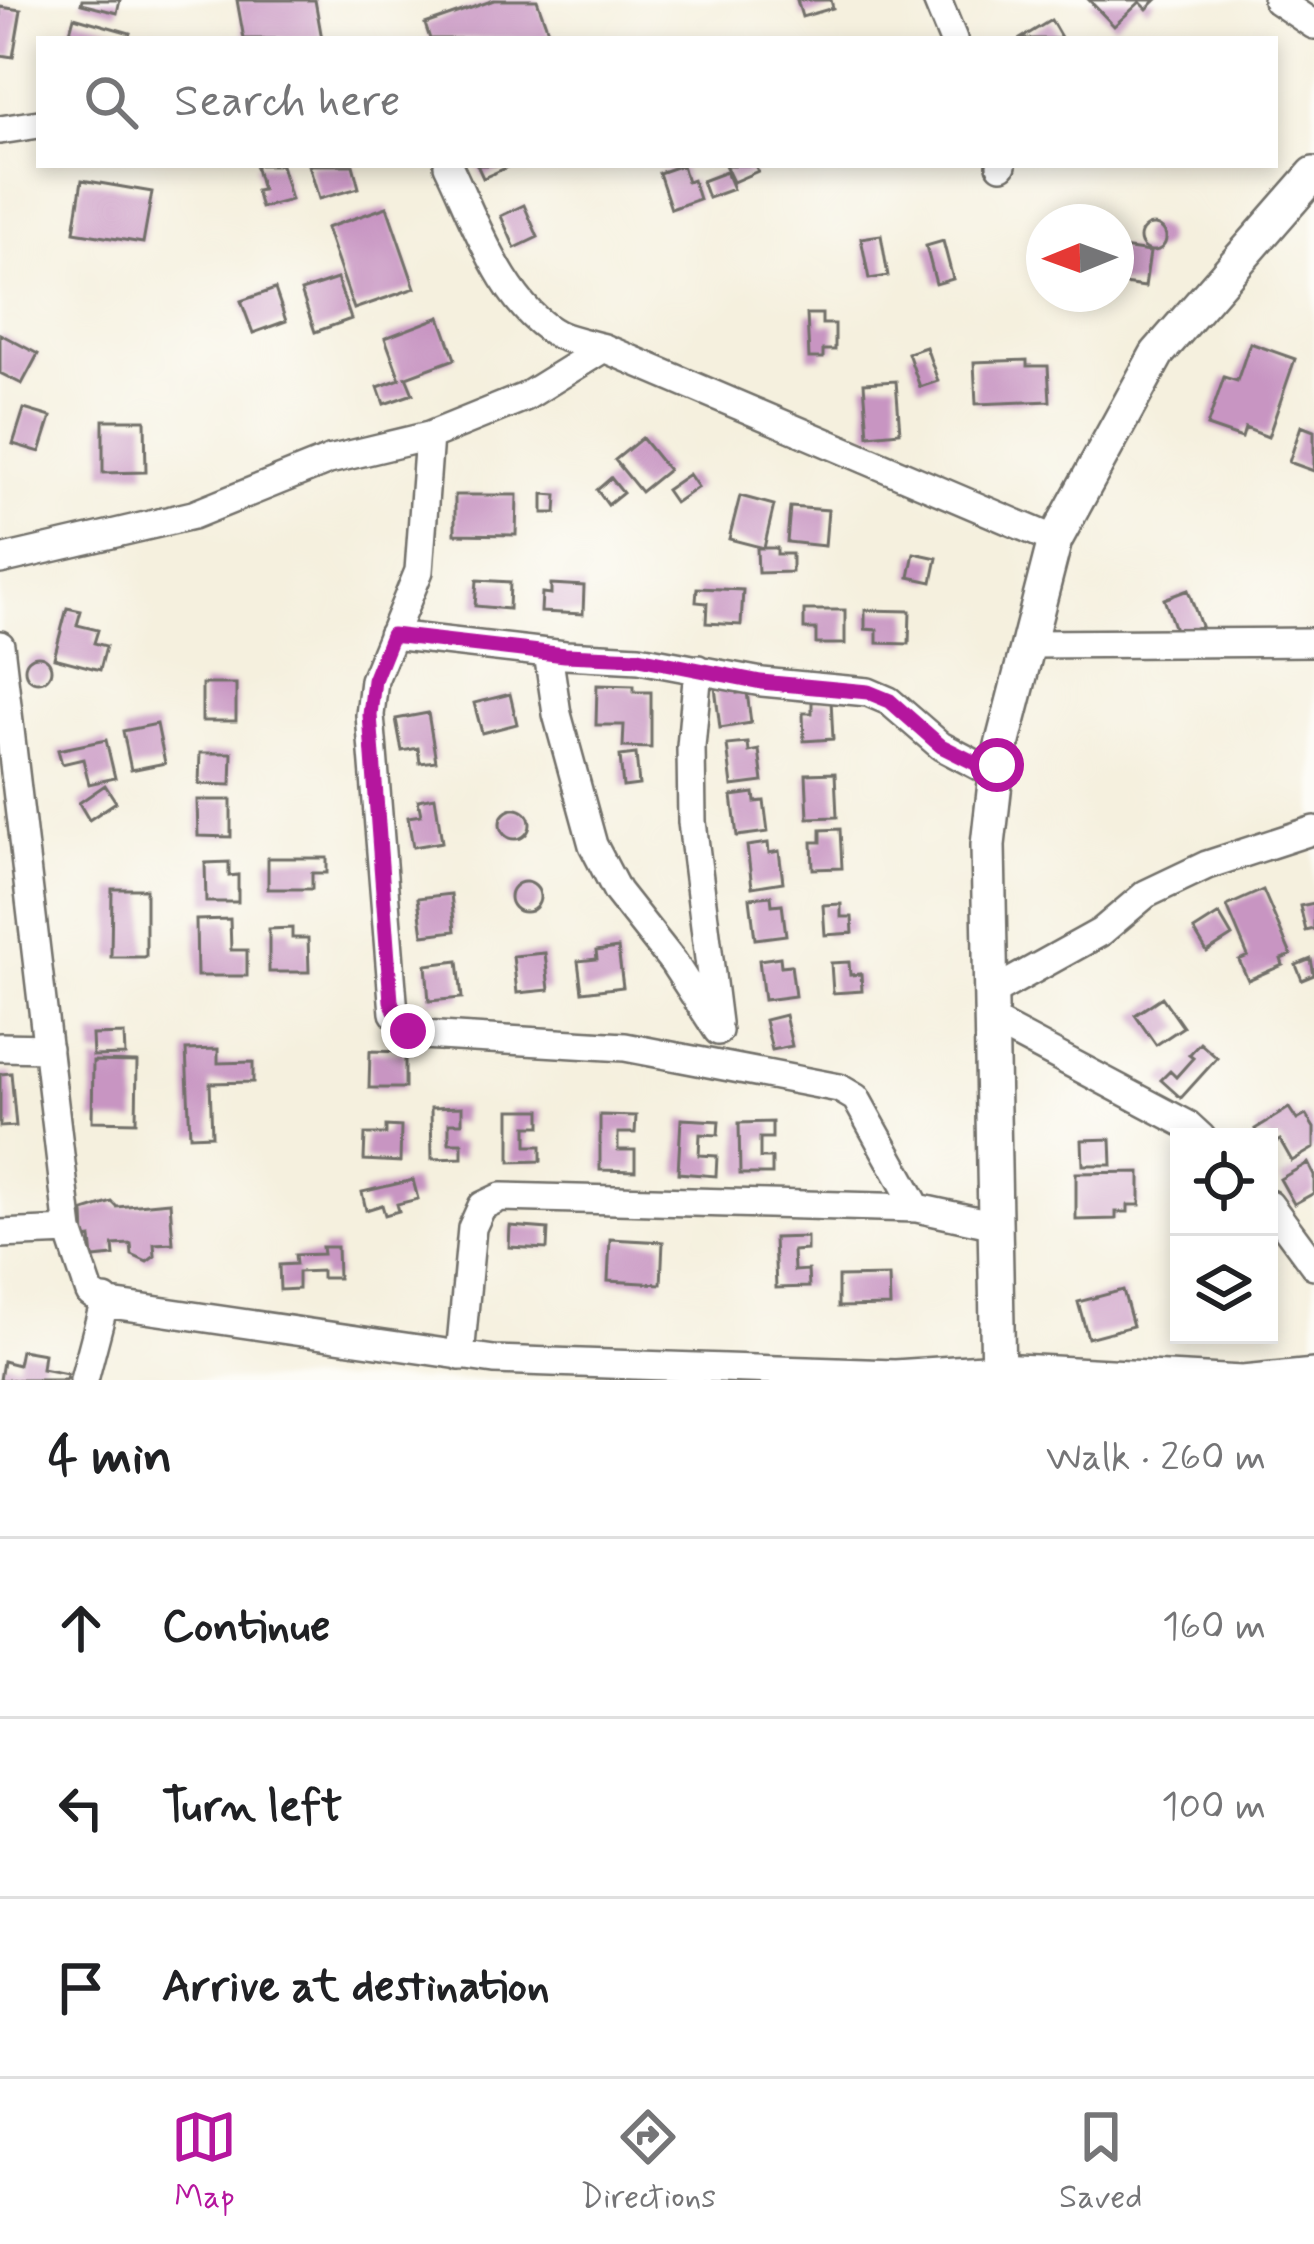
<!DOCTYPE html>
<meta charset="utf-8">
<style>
body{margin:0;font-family:Mynerve,sans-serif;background:#f6f6f6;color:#202124}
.controls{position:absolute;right:36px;bottom:36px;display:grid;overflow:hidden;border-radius:0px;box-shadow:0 6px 18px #0003}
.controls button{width:108px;height:108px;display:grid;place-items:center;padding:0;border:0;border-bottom:3px solid #e0e0e0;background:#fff;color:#202124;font:60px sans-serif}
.compass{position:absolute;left:1026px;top:204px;width:108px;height:108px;border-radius:50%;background:#fff;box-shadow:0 6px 18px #0003;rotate:269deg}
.stop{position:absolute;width:36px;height:36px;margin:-27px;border:9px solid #b5179e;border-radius:50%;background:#fff}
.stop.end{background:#b5179e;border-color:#fff;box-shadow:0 3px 12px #0008}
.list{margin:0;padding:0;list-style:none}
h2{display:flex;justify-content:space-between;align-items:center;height:156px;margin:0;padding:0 48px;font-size:51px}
h2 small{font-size:39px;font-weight:400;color:#757577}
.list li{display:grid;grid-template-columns:78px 1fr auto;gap:36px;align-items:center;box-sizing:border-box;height:180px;padding:0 48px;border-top:3px solid #e0e0e0}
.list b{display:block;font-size:45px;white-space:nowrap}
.list em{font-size:39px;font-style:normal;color:#757577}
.icon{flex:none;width:66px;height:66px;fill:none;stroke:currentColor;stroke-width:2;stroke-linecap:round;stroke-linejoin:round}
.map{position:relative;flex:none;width:1314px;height:1380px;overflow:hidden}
.search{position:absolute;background:#fff;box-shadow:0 6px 18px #0003;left:36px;right:36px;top:36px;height:132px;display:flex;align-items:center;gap:30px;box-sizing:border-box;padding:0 42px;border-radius:0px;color:#757577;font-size:45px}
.sheet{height:696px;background:#fff}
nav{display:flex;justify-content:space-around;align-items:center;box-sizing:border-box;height:168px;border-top:3px solid #e0e0e0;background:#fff;font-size:33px;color:#757577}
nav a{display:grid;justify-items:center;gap:6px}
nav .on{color:#b5179e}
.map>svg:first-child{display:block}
.building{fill:#c895c2}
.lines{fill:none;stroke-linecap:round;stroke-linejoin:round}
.minor-casing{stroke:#72706a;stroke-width:32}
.major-casing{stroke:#72706a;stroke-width:38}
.minor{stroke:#fff;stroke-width:27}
.major{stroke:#fff;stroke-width:33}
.route{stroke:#b5179e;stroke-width:15}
</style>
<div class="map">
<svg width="1314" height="1380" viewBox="0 0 1314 1380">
<rect width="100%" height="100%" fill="#fdfcf7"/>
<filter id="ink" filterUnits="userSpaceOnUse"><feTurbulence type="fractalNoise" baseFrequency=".00833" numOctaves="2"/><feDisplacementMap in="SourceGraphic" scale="24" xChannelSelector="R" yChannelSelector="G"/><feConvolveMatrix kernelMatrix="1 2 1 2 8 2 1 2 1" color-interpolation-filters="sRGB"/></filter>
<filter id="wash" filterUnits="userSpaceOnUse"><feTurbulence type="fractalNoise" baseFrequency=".004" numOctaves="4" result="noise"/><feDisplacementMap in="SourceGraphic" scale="48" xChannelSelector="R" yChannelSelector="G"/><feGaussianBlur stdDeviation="2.7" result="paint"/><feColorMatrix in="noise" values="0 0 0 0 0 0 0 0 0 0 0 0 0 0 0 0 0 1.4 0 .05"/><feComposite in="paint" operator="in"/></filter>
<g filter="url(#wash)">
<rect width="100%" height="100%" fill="#f5f0de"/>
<g id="blocks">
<path class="building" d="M82,0H120L117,13L81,4Z
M237,0H315L322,39H244Z
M494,0H537L551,39H430L425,24Z
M797,0H831L833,8L802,17Z
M1089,0H1156L1147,9L1140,2L1114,26Z
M0,7L21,10L13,57L0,55Z
M74,17L130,33L128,39H68Z
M1051,20L1062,39H1020Z
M255,165H281L291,200L261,208L256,191L262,190Z
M309,165H353L359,188L319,199Z
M477,165H512L483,178Z
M682,165L687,182L693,180L699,199L671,209L659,173Z
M725,165H755L758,171L733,182Z
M726,172L733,189L708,198L702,181Z
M82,180L152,192L143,243L74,232Z
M524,205L538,237L515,248L501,216Z
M387,207L415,288L354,309L326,228Z
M1140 238a13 13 0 1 1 26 0a13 13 0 1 1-26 0Z
M881,235L888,276L869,279L861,238Z
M943,241L953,279L936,284L926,246Z
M1116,247L1150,252L1145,287L1116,283Z
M337,279L351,319L315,332L301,291Z
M275,289L286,321L253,333L241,301Z
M807,314H822V324H835V350H823V358H809Z
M440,317L455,359L406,377L413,394L384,404L378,387L400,379L385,338Z
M0,334L38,354L22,384L0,373Z
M1250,343L1295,359L1268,437L1245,428L1242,438L1207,426L1224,377L1237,381Z
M926,347L938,381L920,387L908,353Z
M1027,360V366H1048L1050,401L976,404L974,362Z
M896,381L900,432L868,435L864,383Z
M24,409L51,417L40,452L13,444Z
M103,420H145L146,472L103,473Z
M1301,426L1314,431V471L1289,462Z
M642,438L668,470L641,492L615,460Z
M689,474L698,487L675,503L666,490Z
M611,478L623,493L608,505L597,490Z
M543,494L557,495L556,513H543Z
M455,495H517L516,535L455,534Z
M740,496L774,505L764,548L729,539Z
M790,507L828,510L825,546L787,542Z
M757,548H777V554H792V572L758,573Z
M914,553L937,558L932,582L909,577Z
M477,580L510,582L509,609L475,606Z
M551,584L584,586L583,614L541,612L542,593L551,594Z
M697,588L743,590L741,625L706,623L707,603L696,602Z
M1188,590L1201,626L1177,635L1164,599Z
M67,608L81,611L77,625L98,630L94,643L106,646L100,670L54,658Z
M804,610H845V644H816V629H804Z
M865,610L910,611L909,644L877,643V630L865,629Z
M25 669a13 13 0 1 1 26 0a13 13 0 1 1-26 0Z
M202,684H236V721H202Z
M736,684L737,693L747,692L751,723L720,728L715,687Z
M597,685L634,686V692H651V748L623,747L624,725H596Z
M510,694L517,724L482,733L474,703Z
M831,700L833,739L804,741L803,713H812V702Z
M428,713L436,761L420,763L418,748L402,751L396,719Z
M157,724L165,763L131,770L123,731Z
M106,740L115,778L89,784L83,759L62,764L58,750Z
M748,743L749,752L759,750L763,782L732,786L727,745Z
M200,753H232L231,785L199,784Z
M636,754L639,785L623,787L620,756Z
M835,773L837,817L808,818L806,774Z
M105,785L116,802L89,820L79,803Z
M754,793L755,802L764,801L768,832L737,836L732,796Z
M435,797L442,842L413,847L408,817L421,815L418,800Z
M197,800H231V837L198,836Z
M500 824a15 15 0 1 1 30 0a15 15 0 1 1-30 0Z
M840,829L842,868L813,869L812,842H821V830Z
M768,843L769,853L779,851L783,882L752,887L747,846Z
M268,858H327V873H312V889H268Z
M229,862V876L238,875V902H206L205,863Z
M510 897a15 15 0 1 1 30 0a15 15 0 1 1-30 0Z
M112,889H146V957H111Z
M1263,890L1291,955L1281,959L1283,965L1248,980L1239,960L1248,956L1227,906Z
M451,894L455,931L423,935L418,898Z
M771,896L772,905L782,904L786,935L755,939L750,898Z
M1314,903V929L1306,931L1300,906Z
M841,904V917H852L853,933L825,935L823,905Z
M1219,914L1232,936L1207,952L1194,930Z
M230,919L231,950H247V976H197L196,920Z
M292,928V938H308L309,972H269V929Z
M618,948L623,987L582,992L578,961L597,959L596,951Z
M545,953L549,990L517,993L513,956Z
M780,957L781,966L791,965L795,996L764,1000L759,960Z
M1311,959L1314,975L1302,980L1296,965Z
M458,961L462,998L429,1001L426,965Z
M849,962L850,975L861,974L862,991L833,993L831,963Z
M1162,997L1183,1027L1156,1045L1135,1015Z
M785,1015L792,1046L772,1050L765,1020Z
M124,1034L125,1055L93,1056L92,1035Z
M1200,1043L1217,1058L1181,1098L1161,1080L1170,1071L1176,1077L1193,1058L1189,1055Z
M218,1049V1063L253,1062V1082L210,1083L212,1135L190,1136L186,1050Z
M370,1051L405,1052V1088H369Z
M93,1061L137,1062L136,1122L92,1121Z
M11,1073L16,1126L0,1127V1074Z
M462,1107V1123H449V1143H462V1158L432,1159L431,1108Z
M1289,1108L1297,1120L1306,1115L1314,1128V1148L1292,1161L1280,1140L1269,1146V1137H1259L1255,1129Z
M510,1110H541V1126H527V1146H541V1161L510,1162Z
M600,1115L636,1116L635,1133H618V1150H635V1171L600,1170Z
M681,1119L719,1121L718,1135L700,1134L699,1155L717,1156L716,1176L678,1173Z
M772,1122V1138H760V1158H772V1174H740L739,1123Z
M386,1126L401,1127L400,1162L364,1160L365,1134H386Z
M1111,1139L1112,1165H1083L1082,1140Z
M1308,1163L1314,1175V1193L1294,1204L1280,1179Z
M1140,1172V1205H1128V1212H1116V1219L1076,1220V1173Z
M413,1180L418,1199L397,1204L399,1211L385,1215L382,1205L366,1210L362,1192Z
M112,1202L117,1207L170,1202L173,1243L154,1244L155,1256L147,1262L132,1255L131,1244L113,1245L114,1256L93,1258L91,1238L85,1239L84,1211Z
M510,1226L548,1229L547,1249L509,1247Z
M807,1237V1250L793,1251L794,1271L808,1270L809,1287L776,1288L774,1238Z
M610,1239L663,1242L661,1284L608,1281Z
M322,1247H337L338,1278H322V1271L298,1272V1289L280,1290L279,1265L296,1264L295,1255L323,1254Z
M889,1276L890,1306L838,1307V1277Z
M1123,1290L1133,1326L1088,1338L1078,1302Z
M21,1350L44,1354L42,1369L67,1374L66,1380H0L3,1361L18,1365Z"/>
</g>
</g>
<g filter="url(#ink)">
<use href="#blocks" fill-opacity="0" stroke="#72706a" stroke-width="3"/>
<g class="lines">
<g class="minor-casing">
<path id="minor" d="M937,0L953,39
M1277,0L1314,25
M0,130L39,124
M448,165C474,218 504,308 559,335C573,341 590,344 604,348L1055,540
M1001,165H1002
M604,348L525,397L429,436L419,571L374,680L370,715L394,1013L408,1031L422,1035L625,1047L839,1088L856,1098L917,1208
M0,560L193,515L329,460L429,436
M392,635L565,655L639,659L762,682L868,692L889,701L941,746L981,767L997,765
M1027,644L1314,642
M0,645L69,1231L90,1293L104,1303L494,1360L895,1374L998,1367L1242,1380L1314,1373
M548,653L557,714L593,845L617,891L673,962L718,1031
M698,669L691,747L692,822L717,1023
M991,993L1101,932L1146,894L1207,865L1314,830
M992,1021L1188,1125L1201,1137
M0,1047L48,1048
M1269,1204L1314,1265
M0,1234L69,1231
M460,1356L472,1228L482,1206L501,1197L917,1208L996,1225
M84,1380L105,1300"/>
</g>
<g class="major-casing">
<path id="major" d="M998,1380L988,845L997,765L1055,540L1157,354L1314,174"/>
</g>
<use href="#minor" class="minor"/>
<use href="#major" class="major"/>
</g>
</g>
<g class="lines" filter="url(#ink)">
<path class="route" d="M408,1031L400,1023L391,1001L370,715L374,680L392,635L565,655L639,658L761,682L868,692L890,701L941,746L981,766L997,765"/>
</g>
</svg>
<div class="controls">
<button><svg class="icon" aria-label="locate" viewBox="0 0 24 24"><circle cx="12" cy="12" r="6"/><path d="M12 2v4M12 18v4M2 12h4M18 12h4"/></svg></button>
<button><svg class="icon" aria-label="layers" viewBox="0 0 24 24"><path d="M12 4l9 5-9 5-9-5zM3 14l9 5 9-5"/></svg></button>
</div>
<svg class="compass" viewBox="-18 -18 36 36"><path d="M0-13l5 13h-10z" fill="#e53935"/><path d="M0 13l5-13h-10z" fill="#757577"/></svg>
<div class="stop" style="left:997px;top:765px"></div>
<div class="stop end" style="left:408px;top:1031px"></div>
<div class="search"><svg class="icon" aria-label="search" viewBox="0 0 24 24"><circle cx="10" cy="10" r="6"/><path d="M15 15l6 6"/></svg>Search here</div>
</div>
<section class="sheet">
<h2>4 min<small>Walk · 260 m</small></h2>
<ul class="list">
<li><svg class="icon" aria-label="ahead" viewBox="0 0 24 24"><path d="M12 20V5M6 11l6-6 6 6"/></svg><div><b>Continue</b></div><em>160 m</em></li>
<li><svg class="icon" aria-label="left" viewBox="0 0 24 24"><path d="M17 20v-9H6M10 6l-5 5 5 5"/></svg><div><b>Turn left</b></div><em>100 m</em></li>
<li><svg class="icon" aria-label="arrive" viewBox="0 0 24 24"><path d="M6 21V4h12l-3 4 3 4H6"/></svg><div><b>Arrive at destination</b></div></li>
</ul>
</section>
<nav>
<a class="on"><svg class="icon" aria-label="map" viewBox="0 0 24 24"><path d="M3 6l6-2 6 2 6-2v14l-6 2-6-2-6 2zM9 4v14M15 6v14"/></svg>Map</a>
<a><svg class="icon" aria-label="directions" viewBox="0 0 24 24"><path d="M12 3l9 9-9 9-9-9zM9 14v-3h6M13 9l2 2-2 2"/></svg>Directions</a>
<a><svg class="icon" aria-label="saved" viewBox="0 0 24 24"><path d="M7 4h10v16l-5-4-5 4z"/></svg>Saved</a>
</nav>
